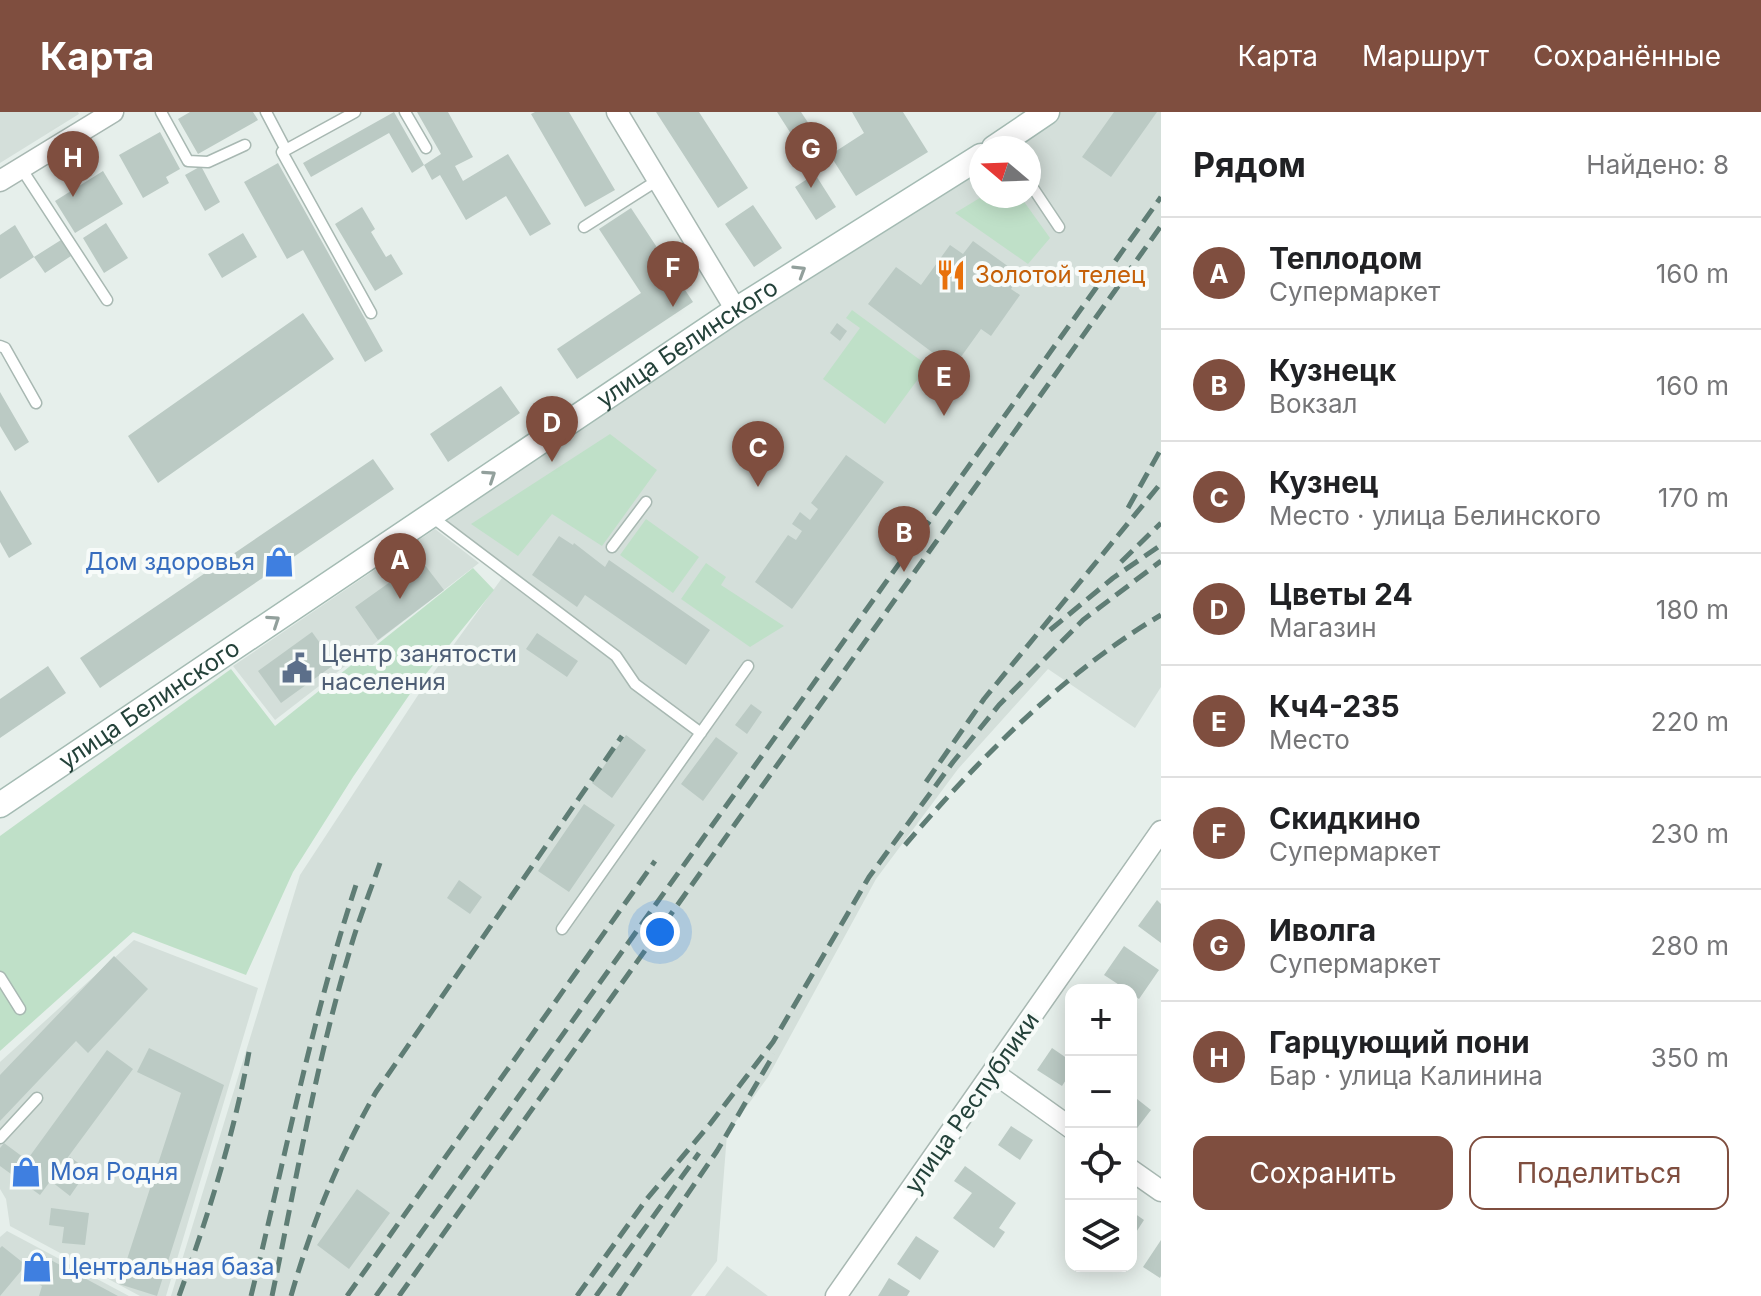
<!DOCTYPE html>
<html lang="ru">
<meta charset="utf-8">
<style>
body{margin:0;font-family:Inter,sans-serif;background:#f6f6f6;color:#202124}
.controls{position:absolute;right:24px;bottom:24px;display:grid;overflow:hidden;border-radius:16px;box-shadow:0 4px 20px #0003}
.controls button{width:72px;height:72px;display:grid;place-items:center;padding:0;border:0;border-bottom:2px solid #e0e0e0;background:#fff;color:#202124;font:40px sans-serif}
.compass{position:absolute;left:969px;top:24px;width:72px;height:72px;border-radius:50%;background:#fff;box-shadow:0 4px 20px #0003;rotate:289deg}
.you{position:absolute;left:660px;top:820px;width:28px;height:28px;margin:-20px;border:6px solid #fff;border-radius:50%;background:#1a73e8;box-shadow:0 0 0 12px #1a73e833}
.badge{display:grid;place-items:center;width:52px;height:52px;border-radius:50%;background:#7f4e3f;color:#fff;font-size:26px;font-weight:700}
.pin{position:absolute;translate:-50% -66px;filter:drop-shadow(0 2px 4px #0008)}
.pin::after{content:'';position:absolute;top:42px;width:28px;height:24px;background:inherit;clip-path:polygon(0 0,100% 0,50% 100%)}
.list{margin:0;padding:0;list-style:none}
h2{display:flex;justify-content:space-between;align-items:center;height:104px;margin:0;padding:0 32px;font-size:34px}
h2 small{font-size:26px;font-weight:400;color:#757577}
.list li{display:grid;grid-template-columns:52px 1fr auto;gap:24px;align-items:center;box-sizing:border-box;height:112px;padding:0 32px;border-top:2px solid #e0e0e0}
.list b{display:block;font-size:30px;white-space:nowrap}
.list p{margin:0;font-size:26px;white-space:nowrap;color:#757577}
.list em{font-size:26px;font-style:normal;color:#757577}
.actions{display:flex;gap:16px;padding:24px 32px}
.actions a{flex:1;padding:18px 0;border:2px solid #7f4e3f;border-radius:16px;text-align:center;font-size:28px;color:#7f4e3f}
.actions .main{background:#7f4e3f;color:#fff}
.icon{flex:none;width:44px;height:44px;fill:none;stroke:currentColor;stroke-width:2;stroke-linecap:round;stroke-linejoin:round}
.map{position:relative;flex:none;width:1161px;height:1184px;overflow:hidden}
header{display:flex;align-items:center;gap:48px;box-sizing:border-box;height:112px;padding:0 40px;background:#7f4e3f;color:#fff}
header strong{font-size:38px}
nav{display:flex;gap:44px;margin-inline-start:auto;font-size:28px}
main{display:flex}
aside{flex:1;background:#fff}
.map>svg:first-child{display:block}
.built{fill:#d4dfda}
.green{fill:#bfe0c8}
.building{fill:#bbcac4}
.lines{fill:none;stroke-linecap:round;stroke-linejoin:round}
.lane-casing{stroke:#a8b8b2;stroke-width:13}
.street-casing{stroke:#a8b8b2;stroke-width:23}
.secondary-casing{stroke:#a4bbb3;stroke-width:27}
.lane{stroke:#fff;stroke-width:10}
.street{stroke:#fff;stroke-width:20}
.secondary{stroke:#fff;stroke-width:24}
.rail{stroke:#5f7d75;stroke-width:5;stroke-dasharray:16 8;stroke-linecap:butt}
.oneway{stroke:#92a09c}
.labels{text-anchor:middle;stroke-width:8;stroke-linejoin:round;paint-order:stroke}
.food-label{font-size:24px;fill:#c56008;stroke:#f7fbf9;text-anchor:start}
.street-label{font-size:24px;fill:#24423a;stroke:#f7fbf9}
.shop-label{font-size:24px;fill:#366cbe;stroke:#f7fbf9;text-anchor:start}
.service-label{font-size:24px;fill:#4e5e75;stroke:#f7fbf9;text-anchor:start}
</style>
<header>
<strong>Карта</strong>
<nav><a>Карта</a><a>Маршрут</a><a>Сохранённые</a></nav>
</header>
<main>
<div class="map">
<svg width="1161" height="1184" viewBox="0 0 1161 1184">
<rect width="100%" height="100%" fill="#e6efeb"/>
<path class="built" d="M0,0H78L79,2L0,51Z
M1037,0H1161V575L1135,616L1048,557L958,657L876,767L768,965L727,1022L717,1149L691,1184H171L300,763L426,571L502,466L438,415L981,39V84H1029V36H985Z
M435,417L479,451L275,608L233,554Z
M134,828L258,876L166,1184H140L10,1114L6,1087L0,1077V950Z
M7,1119L129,1184H0V1125Z
M727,1154L768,1184H705Z"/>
<path class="green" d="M983,84H1020L1050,126L1028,152L955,101Z
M852,198L946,267L940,276L921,263L885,312L823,267L860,216L846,206Z
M610,322L657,358L602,434L552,402L518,444L471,412Z
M646,407L699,445L673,481L620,443Z
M706,451L726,465L721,473L784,514L750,535L681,487Z
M473,456L494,478L412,579L353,665L293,760L246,863L133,820L0,939V724L231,557L275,614Z"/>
<path class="building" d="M190,0H253L258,8L198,42L178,7Z
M394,0L424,53L412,61L389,21L311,65L303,51Z
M417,0H448L473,45L455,54L463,69L508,42L551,112L530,124L506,84L466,108L440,63L432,68L424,53L441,42Z
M535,0H569L615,78L585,95L531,2Z
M656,0H699L748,76L718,96Z
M777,0H801L821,30L804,42Z
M852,0H903L928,40L856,84L830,43L864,21Z
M1114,0H1157L1111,65L1082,45Z
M160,20L180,57L166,65L169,71L143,86L119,43Z
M278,51L383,239L365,250L303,138L287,147L244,70Z
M201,54L220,90L205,99L185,63Z
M103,59L123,92L75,121L55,89Z
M815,62L836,95L816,108L795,75Z
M753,93L782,136L754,155L725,112Z
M362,95L375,117L371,120L386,145L391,142L403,162L375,179L335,112Z
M631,96L693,190L577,267L557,237L641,181L599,117Z
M106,111L128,146L104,161L83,126Z
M15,113L34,145L61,128L71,144L45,161L34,145L0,167V123Z
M243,121L257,145L222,166L208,142Z
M973,129L1020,163L1011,177L1020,183L991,224L981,217L953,256L868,192L896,155L921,173L950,133L963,142Z
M303,201L334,247L158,371L128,324Z
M837,211L847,219L840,229L830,221Z
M501,274L520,301L448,350L430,322Z
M0,280L29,330L15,339L0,314Z
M846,343L884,370L792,497L755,470L788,423L796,428L802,419L792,412L800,400L810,408L818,397L811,391Z
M373,347L394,377L100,576L80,546Z
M0,378L32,432L9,446L0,430Z
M559,424L573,433L574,431L605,455L609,448L710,518L686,553L585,483L577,495L532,463Z
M421,448L444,478L378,528L355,495Z
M312,520L335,552L281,591L258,559Z
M537,521L578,549L567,565L526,537Z
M48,554L66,581L0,626V587Z
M751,592L762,600L747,622L735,613Z
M626,623L646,638L612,686L592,671Z
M716,625L738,641L703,689L681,672Z
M584,692L615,713L569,780L538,759Z
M459,768L482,785L470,802L447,786Z
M1157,788L1161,792V831L1138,814Z
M1124,834L1159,858L1139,887L1131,881V878H1127L1104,863Z
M114,844L148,877L88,941L76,929L0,1009V963Z
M149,936L224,973L157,1184L119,1172L181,981L137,960Z
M1052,936L1071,949V960L1062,974L1037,958Z
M107,938L133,957L40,1083L0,1054V1036L4,1031L27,1048Z
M1132,983L1151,998L1131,1024V985Z
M1011,1014L1033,1028L1020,1048L998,1033Z
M70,1045L88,1058L70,1084L52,1070Z
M965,1054L1016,1091L999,1116L1005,1120L994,1136L953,1106L972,1081L954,1069Z
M357,1077L390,1101L349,1157L317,1133Z
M51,1096L89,1101L85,1133L62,1131L64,1115L49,1113Z
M1131,1099L1144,1108L1131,1128Z
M916,1124L939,1139L920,1168L897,1152Z
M1161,1128V1164L1160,1166L1143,1155Z
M2,1134L26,1153L0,1184V1136Z
M34,1139L118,1184H39L42,1174L21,1163Z
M889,1166L910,1179L907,1184H878Z"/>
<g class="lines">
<g class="lane-casing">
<path id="lane" d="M161,0L188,49L208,50L245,33
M266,0L286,38
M355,0L282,40L371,201
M405,0L426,36
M21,56L107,188
M1029,70L1059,115
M584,115L658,68
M0,234L5,236L36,291
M432,405L616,544L635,572L701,621
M612,435L646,390
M562,817L748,554
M0,865L20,897
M0,1026L37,986"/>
</g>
<g class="street-casing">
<path id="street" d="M617,0L736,198
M0,69L113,0
M994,961L1071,1016
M1131,1058L1161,1079
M836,1184L1161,719"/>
</g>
<g class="secondary-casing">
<g id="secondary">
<path d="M994,36L1047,0"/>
<path id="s1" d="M0,693L736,198L981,44"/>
</g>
</g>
<use href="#lane" class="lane"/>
<use href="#street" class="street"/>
<use href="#secondary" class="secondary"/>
<path class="rail" d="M1128,396L1161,337
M1121,450L1161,411
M1050,518L1113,466L1161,433
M926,670L984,587L1161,371
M905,733C980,646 1062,562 1161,503
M179,1184C208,1104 234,1023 249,940
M251,1184C285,1046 312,905 357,770
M272,1184C296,1069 316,951 350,838C358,809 370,780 380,751
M291,1184C312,1111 339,1045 376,980L622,624
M347,1184L655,749
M376,1184L1161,85
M399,1184L1161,114
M577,1184L646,1088L710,1012L773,930L869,765L953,650L999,593L1083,508L1161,449
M596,1184L699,1041
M618,1184L717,1039L774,942"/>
</g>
<defs><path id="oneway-chevron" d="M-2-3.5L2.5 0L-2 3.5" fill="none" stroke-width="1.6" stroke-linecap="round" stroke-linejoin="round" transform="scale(2)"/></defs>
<g class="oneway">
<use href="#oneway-chevron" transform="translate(800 159) rotate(-32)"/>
<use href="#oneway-chevron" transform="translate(490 364) rotate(-34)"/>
<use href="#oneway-chevron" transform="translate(274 509) rotate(-34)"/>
</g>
<defs>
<g id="restaurant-bare" transform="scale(2.4)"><path d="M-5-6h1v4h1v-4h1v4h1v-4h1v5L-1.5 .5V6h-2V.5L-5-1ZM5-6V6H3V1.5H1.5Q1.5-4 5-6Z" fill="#e8710a" stroke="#f7fbf9" stroke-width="2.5" paint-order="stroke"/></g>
<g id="shop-bare" transform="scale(2.4)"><path d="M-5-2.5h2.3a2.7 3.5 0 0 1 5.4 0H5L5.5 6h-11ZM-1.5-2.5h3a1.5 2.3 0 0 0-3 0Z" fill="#3f7fe0" stroke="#f7fbf9" stroke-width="2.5" paint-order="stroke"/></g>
<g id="civic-bare" transform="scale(2.4)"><path d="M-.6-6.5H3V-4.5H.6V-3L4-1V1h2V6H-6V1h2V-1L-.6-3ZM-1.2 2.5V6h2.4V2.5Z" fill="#5c6f8a" stroke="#f7fbf9" stroke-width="2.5" paint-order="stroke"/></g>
</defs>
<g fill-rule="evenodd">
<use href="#restaurant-bare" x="951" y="163"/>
<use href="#shop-bare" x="279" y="450"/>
<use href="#civic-bare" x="297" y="556"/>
<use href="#shop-bare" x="26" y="1060"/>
<use href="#shop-bare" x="37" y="1155"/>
</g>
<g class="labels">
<g class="food-label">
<text x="975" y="171">Золотой телец</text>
</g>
<g class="street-label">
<text dy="8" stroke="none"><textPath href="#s1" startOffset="828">улица Белинского</textPath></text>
<text dy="8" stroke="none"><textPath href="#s1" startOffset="180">улица Белинского</textPath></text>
<text transform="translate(972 991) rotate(-55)" y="8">улица Республики</text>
</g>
<g class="shop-label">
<text x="255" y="458" text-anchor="end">Дом здоровья</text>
<text x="50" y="1068">Моя Родня</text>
<text x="61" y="1163">Центральная база</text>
</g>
<g class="service-label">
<text x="321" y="550">Центр занятости<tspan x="321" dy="28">населения</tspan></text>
</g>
</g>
</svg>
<div class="controls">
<button>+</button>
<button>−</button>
<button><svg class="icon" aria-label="locate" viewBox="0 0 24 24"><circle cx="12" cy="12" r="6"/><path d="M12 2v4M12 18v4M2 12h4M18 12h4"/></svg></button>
<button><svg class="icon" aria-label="layers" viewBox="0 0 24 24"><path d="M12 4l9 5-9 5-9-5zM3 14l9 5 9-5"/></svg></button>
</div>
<svg class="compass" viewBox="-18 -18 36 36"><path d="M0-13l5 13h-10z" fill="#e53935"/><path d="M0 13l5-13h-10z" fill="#757577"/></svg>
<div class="you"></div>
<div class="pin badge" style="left:400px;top:487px">A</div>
<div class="pin badge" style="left:904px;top:460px">B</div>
<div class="pin badge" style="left:758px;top:375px">C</div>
<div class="pin badge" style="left:552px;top:350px">D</div>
<div class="pin badge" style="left:944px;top:304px">E</div>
<div class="pin badge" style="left:673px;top:195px">F</div>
<div class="pin badge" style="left:811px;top:76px">G</div>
<div class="pin badge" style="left:73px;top:85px">H</div>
</div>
<aside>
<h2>Рядом<small>Найдено: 8</small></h2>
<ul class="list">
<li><span class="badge">A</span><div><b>Теплодом</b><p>Супермаркет</p></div><em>160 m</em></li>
<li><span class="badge">B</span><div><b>Кузнецк</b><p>Вокзал</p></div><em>160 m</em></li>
<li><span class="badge">C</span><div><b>Кузнец</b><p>Место · улица Белинского</p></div><em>170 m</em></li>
<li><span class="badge">D</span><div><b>Цветы 24</b><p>Магазин</p></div><em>180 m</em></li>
<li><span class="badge">E</span><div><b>Кч4-235</b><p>Место</p></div><em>220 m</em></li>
<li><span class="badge">F</span><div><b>Скидкино</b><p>Супермаркет</p></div><em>230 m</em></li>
<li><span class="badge">G</span><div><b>Иволга</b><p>Супермаркет</p></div><em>280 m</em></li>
<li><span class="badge">H</span><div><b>Гарцующий пони</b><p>Бар · улица Калинина</p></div><em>350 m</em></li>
</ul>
<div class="actions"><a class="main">Сохранить</a><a>Поделиться</a></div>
</aside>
</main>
